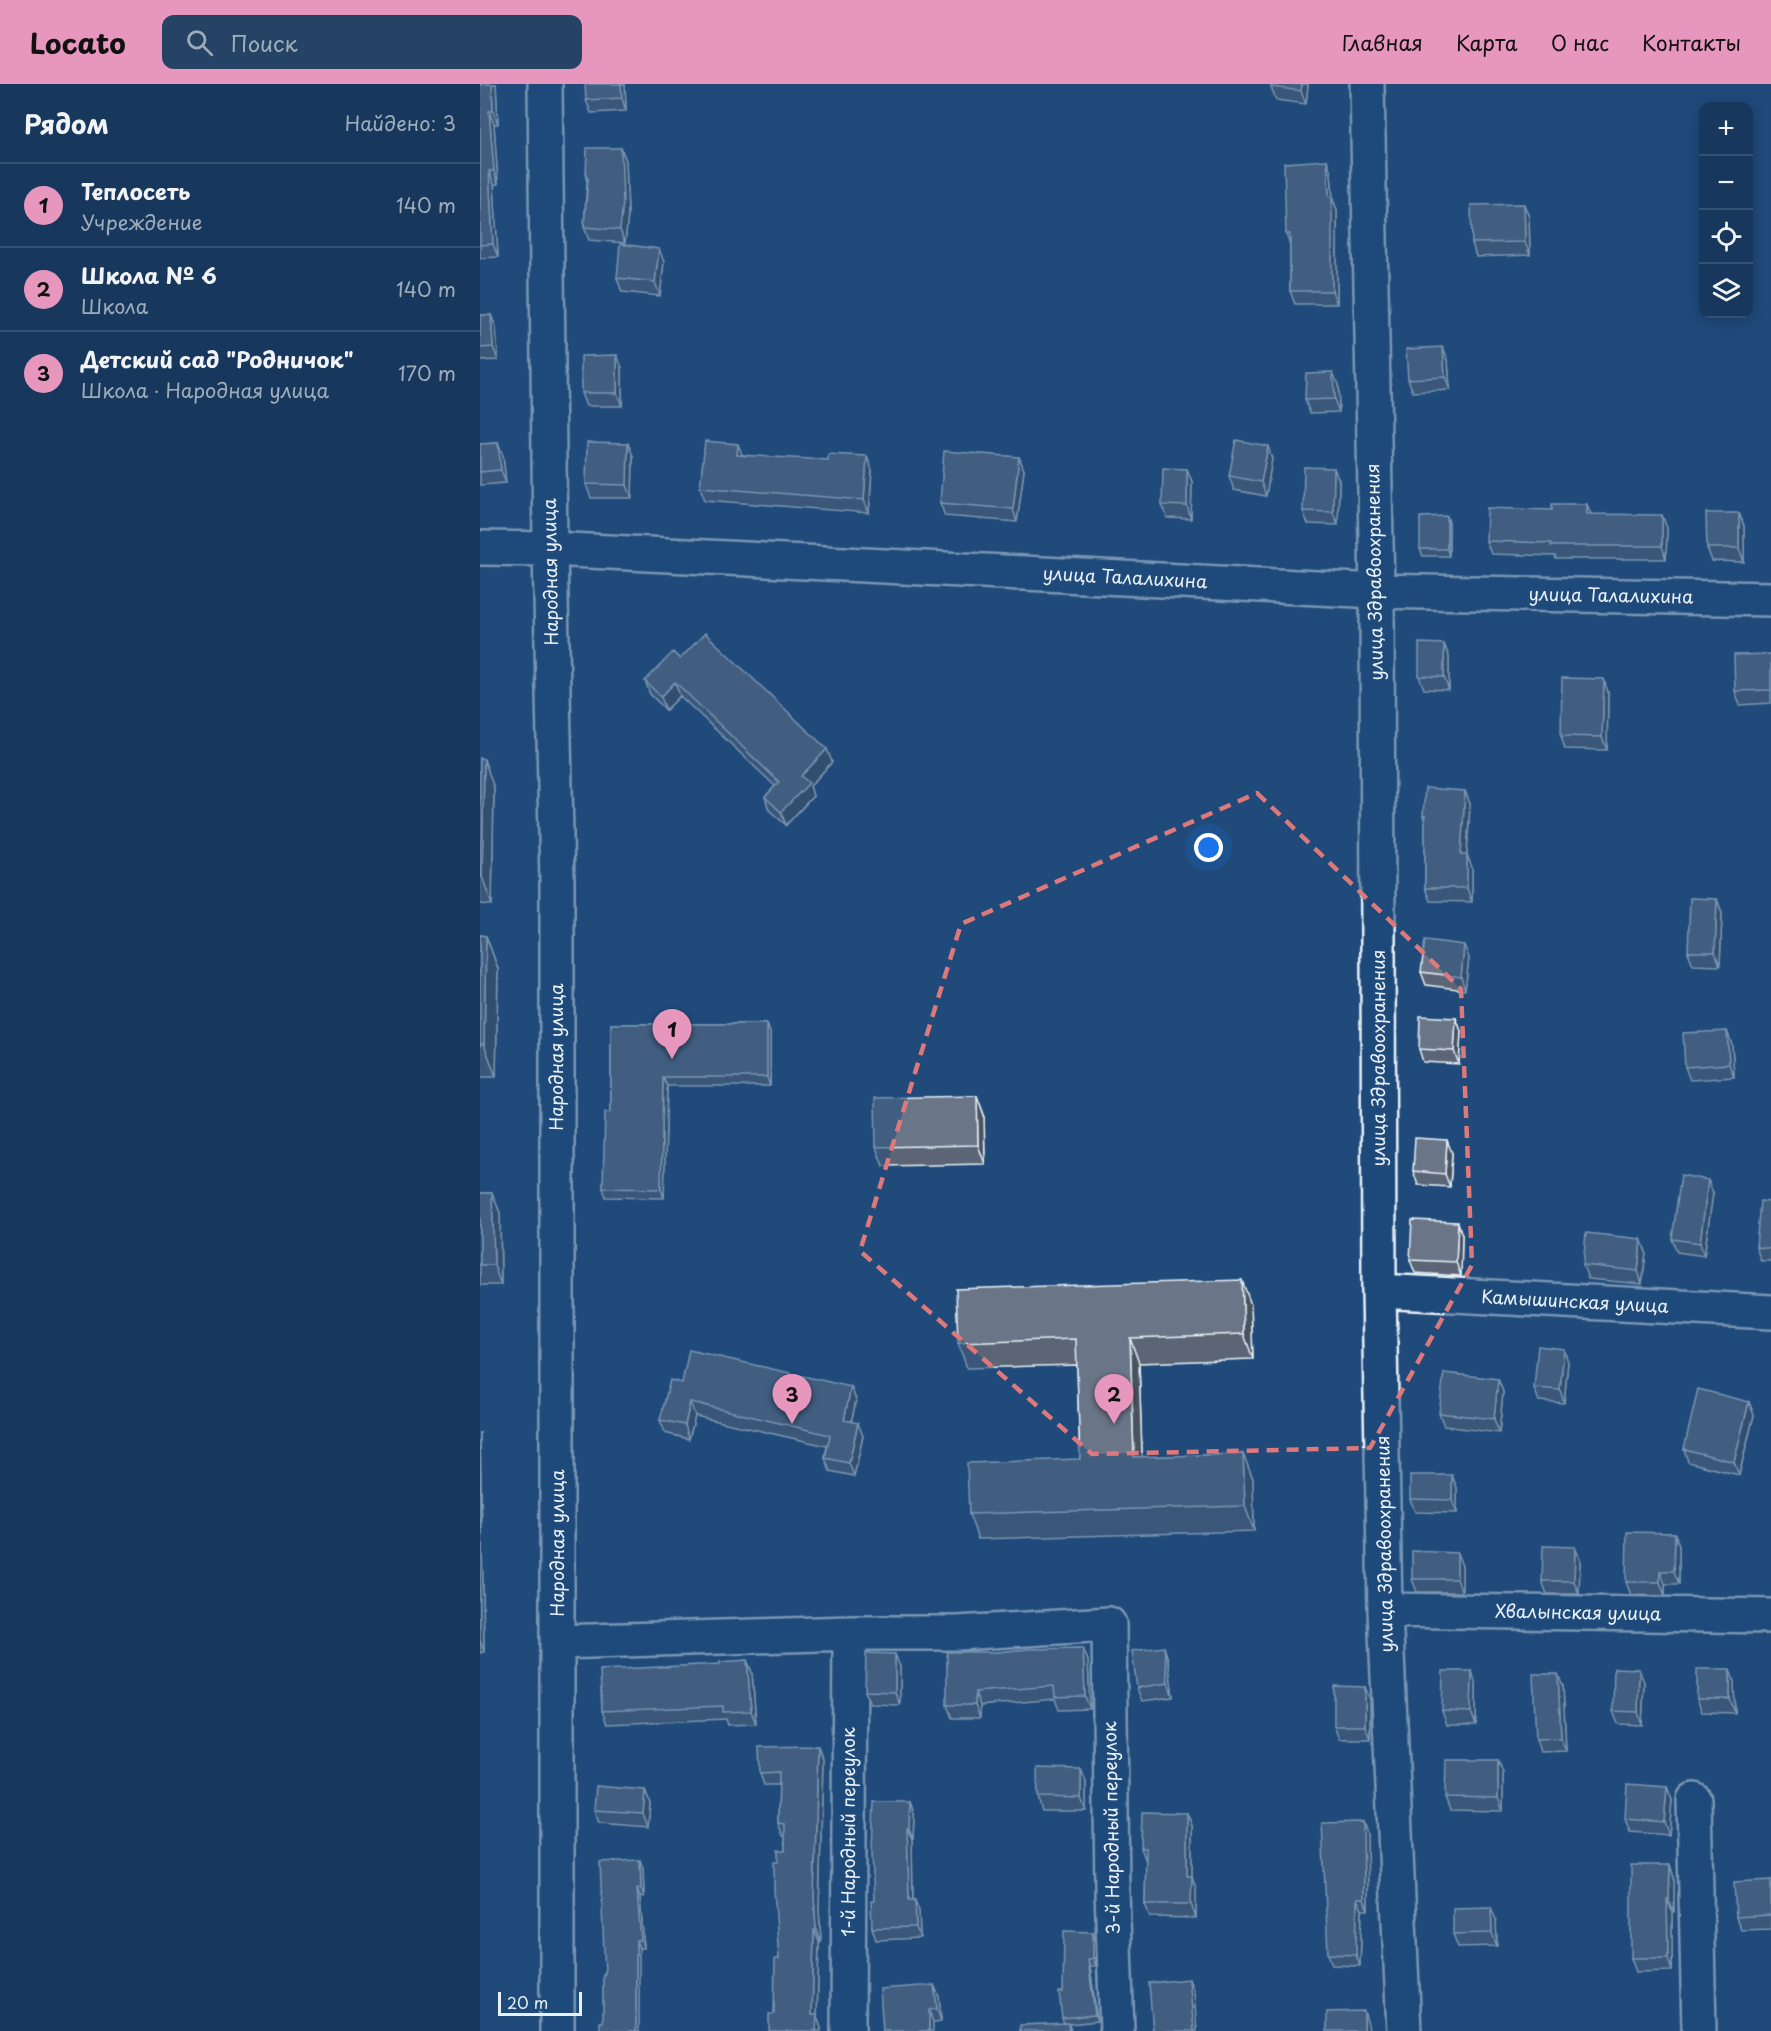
<!DOCTYPE html>
<html lang="ru">
<meta charset="utf-8">
<style>
body{margin:0;font-family:"Playpen Sans",sans-serif;background:#244365;color:#f1f3f6}
.controls{position:absolute;right:18px;top:18px;display:grid;overflow:hidden;border-radius:12px;box-shadow:0 3px 15px #0003}
.controls button{width:54px;height:54px;display:grid;place-items:center;padding:0;border:0;border-bottom:2px solid #365272;background:#17385c;color:#f1f3f6;font:30px sans-serif}
.scale{position:absolute;left:18px;bottom:15px;width:84px;box-sizing:border-box;padding-left:6px;border:3px solid #e8f1f8;border-top:0;font-size:16px;line-height:21px;white-space:nowrap;color:#e8f1f8;-webkit-text-stroke:4px #1f4a7a;paint-order:stroke}
.you{position:absolute;left:729px;top:764px;width:21px;height:21px;margin:-15px;border:4px solid #fff;border-radius:50%;background:#1a73e8;box-shadow:0 0 0 9px #1a73e833}
.badge{display:grid;place-items:center;width:39px;height:39px;border-radius:50%;background:#e797bd;color:#111;font-size:20px;font-weight:700}
.pin{position:absolute;translate:-50% -50px;filter:drop-shadow(0 2px 3px #0008)}
.pin::after{content:'';position:absolute;top:32px;width:21px;height:18px;background:inherit;clip-path:polygon(0 0,100% 0,50% 100%)}
.list{margin:0;padding:0;list-style:none}
h2{display:flex;justify-content:space-between;align-items:center;height:78px;margin:0;padding:0 24px;font-size:26px}
h2 small{font-size:20px;font-weight:400;color:#9eacbb}
.list li{display:grid;grid-template-columns:39px 1fr auto;gap:18px;align-items:center;box-sizing:border-box;height:84px;padding:0 24px;border-top:2px solid #365272}
.list b{display:block;font-size:22px;white-space:nowrap}
.list p{margin:0;font-size:20px;white-space:nowrap;color:#9eacbb}
.list em{font-size:20px;font-style:normal;color:#9eacbb}
.icon{flex:none;width:33px;height:33px;fill:none;stroke:currentColor;stroke-width:2;stroke-linecap:round;stroke-linejoin:round}
.map{position:relative;flex:none;width:1291px;height:1947px;overflow:hidden}
header{display:flex;align-items:center;gap:36px;box-sizing:border-box;height:84px;padding:0 30px;background:#e797bd;color:#111}
header strong{font-size:28px}
nav{display:flex;gap:33px;margin-inline-start:auto;font-size:21px}
.search{width:420px;height:54px;background:#244365;display:flex;align-items:center;gap:15px;box-sizing:border-box;padding:0 21px;border-radius:12px;color:#9eacbb;font-size:22px}
main{display:flex}
aside{flex:1;background:#17385c}
.map>svg:first-child{display:block}
.lines{fill:none;stroke-linecap:round;stroke-linejoin:round}
.minor-casing{stroke:#e8f1f8;stroke-width:38}
.minor{stroke:#1f4a7a;stroke-width:33}
.wall{fill:#5b6575;stroke:#e8f1f8;stroke-width:1.5}
.shaded-wall{fill:#4a525f;stroke:#e8f1f8;stroke-width:1.5}
.building{fill:#6a7588;stroke:#e8f1f8;stroke-width:1.5}
.marked{fill:none;stroke:#dd787b;stroke-width:4.5;stroke-dasharray:12 8;stroke-linejoin:round}
.labels{text-anchor:middle;stroke-width:6;stroke-linejoin:round;paint-order:stroke}
.street-label{font-size:18px;fill:#e8f1f8;stroke:#1f4a7a}
</style>
<header>
<strong>Locato</strong>
<div class="search"><svg class="icon" aria-label="search" viewBox="0 0 24 24"><circle cx="10" cy="10" r="6"/><path d="M15 15l6 6"/></svg>Поиск</div>
<nav><a>Главная</a><a>Карта</a><a>О нас</a><a>Контакты</a></nav>
</header>
<main>
<aside>
<h2>Рядом<small>Найдено: 3</small></h2>
<ul class="list">
<li><span class="badge">1</span><div><b>Теплосеть</b><p>Учреждение</p></div><em>140 m</em></li>
<li><span class="badge">2</span><div><b>Школа № 6</b><p>Школа</p></div><em>140 m</em></li>
<li><span class="badge">3</span><div><b>Детский сад &quot;Родничок&quot;</b><p>Школа · Народная улица</p></div><em>170 m</em></li>
</ul>
</aside>
<div class="map">
<svg width="1291" height="1947" viewBox="0 0 1291 1947">
<rect width="100%" height="100%" fill="#1f4a7a"/>
<filter id="ink" filterUnits="userSpaceOnUse"><feTurbulence type="fractalNoise" baseFrequency=".0167" numOctaves="2"/><feDisplacementMap in="SourceGraphic" scale="12" xChannelSelector="R" yChannelSelector="G"/><feConvolveMatrix kernelMatrix="1 2 1 2 8 2 1 2 1" color-interpolation-filters="sRGB"/></filter>
<g filter="url(#ink)">
<g class="lines">
<g class="minor-casing">
<path id="minor" d="M65,0L70,465L77,797V1947
M887,0L897,507L899,1207L905,1526L924,1947
M0,464L70,465L897,507L1291,515
M899,1207L1291,1228
M905,1526L1291,1532
M78,1558L370,1549H477L629,1540L632,1807L637,1947
M1214,1716L1219,1947
M368,1947L370,1549"/>
</g>
<use href="#minor" class="minor"/>
</g>
<path class="wall" d="M0,0H16L18,40H14L18,100L14,101L18,173L0,174Z
M145,0L146,27L111,29L106,16Z
M792,0H828L826,20L796,16L791,3Z
M141,64L146,77L148,131L145,159L109,156L104,143L107,98L106,94Z
M847,76L851,89L853,116L857,126V220H815L810,207V161L806,150Z
M1049,133L1050,171L996,173L992,159Z
M184,178L180,212L142,208L137,194Z
M0,231H11L16,244L18,276L0,277Z
M968,276L970,306L933,308L928,295Z
M142,284V322H106L101,309Z
M858,301L859,328L830,329L825,316Z
M18,359L23,372L26,399L0,401V360Z
M262,371L392,386L389,429L225,416L220,403Z
M153,372L152,414H111L106,400Z
M539,373L544,386L537,438L465,432L460,419Z
M792,375L786,412L754,406L749,392Z
M707,385L712,398L711,435L687,434L682,421Z
M859,397L858,441L828,440L823,427Z
M1259,429L1264,442V478L1232,477L1227,464Z
M1111,430L1187,444L1186,475H1076L1075,472L1011,470L1006,457Z
M967,432L969,439V472H943L940,465Z
M964,560L969,573V606L944,605L939,592Z
M1291,570V619L1260,621L1255,607Z
M200,575L352,678L330,702L333,712L306,741L289,726L285,713L295,702L200,612L186,626L170,610L165,597Z
M1128,609L1127,666L1085,665L1081,652Z
M0,674L14,704L12,821L0,820Z
M985,707L990,720L987,771L992,784V818L950,817L945,804V738L943,732Z
M1237,815L1242,829L1240,882L1213,881L1208,868Z
M0,851L6,852L18,885L16,993H0Z
M989,874L985,906L946,901L941,888Z
M976,934L981,947L979,980L943,978L939,965Z
M131,940H287L290,949V1002H187L184,1114L126,1113L123,1104L131,1028Z
M1247,947L1252,961L1254,993L1210,996L1205,983Z
M497,1012L504,1031L505,1080L403,1082L396,1063Z
M972,1069L970,1103L938,1101L933,1087Z
M0,1109H12L20,1129L21,1201H0Z
M1233,1109L1224,1172L1197,1168L1192,1155Z
M1291,1118V1177H1281L1276,1163Z
M982,1151L981,1192L935,1189L930,1176Z
M1161,1155L1166,1168L1162,1200L1108,1195L1103,1181Z
M771,1221L773,1275L659,1279L662,1373L763,1370L773,1395L774,1447L498,1455L489,1430L600,1375L597,1281L487,1284L478,1259Z
M1088,1278L1084,1319L1059,1317L1054,1304Z
M1018,1295L1023,1308L1019,1349L964,1342L959,1329Z
M202,1299L371,1303L376,1316L371,1338L383,1352L374,1392L350,1387L345,1374L347,1362L215,1332L209,1355L185,1349L180,1336Z
M1269,1318L1274,1331L1259,1391L1208,1378L1204,1365Z
M0,1348L4,1568L0,1569Z
M977,1404V1429L935,1428L930,1415Z
M1199,1462V1500H1185V1512L1151,1511L1146,1498Z
M1095,1463L1100,1476L1099,1510H1067L1062,1497Z
M982,1482V1508H937L932,1495Z
M684,1563L688,1576L693,1613L662,1617L657,1604Z
M603,1564L608,1577L610,1625L579,1626L575,1615L500,1622V1634H472L467,1621L518,1568Z
M267,1576L272,1589L276,1640L248,1641L246,1635L127,1640L122,1627L240,1580Z
M420,1583V1621L390,1620L385,1607Z
M1164,1598L1162,1641L1138,1640L1133,1627Z
M1254,1598L1255,1629L1222,1628L1217,1615Z
M996,1600V1641H967L962,1627Z
M885,1603L890,1616V1655H859L854,1642Z
M1083,1603L1086,1667L1060,1668L1056,1655Z
M343,1675L339,1825L341,1858H339L337,1933L341,1944L294,1930L299,1875L298,1778L305,1766V1752H303L298,1739L299,1701H284L280,1689Z
M1018,1676L1023,1689V1727L970,1726L965,1713Z
M606,1698V1727H562L558,1713Z
M1187,1703L1192,1716L1189,1751L1150,1748L1145,1735Z
M165,1706L170,1719L168,1743L119,1739L114,1726Z
M430,1718L434,1730L433,1755H432L433,1816L439,1827L440,1854L396,1856L392,1844L394,1817Z
M707,1729L712,1742V1792L716,1805V1834L670,1833L665,1820L666,1777L661,1764Z
M883,1738L887,1750L888,1826H882L880,1882L852,1881L848,1870Z
M1190,1781L1194,1794V1828H1192V1887L1156,1888L1151,1874Z
M163,1784L164,1813H160L164,1864H159L125,1890Z
M1291,1796V1845L1261,1846L1256,1833Z
M1016,1836L1017,1862L978,1863L973,1850Z
M613,1848L615,1855L616,1882H610L617,1937L589,1940L591,1947L584,1939L582,1934L583,1908Z
M454,1901L459,1913L461,1937L403,1947Z"/>
<path class="shaded-wall" d="M12,0H16L18,40L13,27Z
M141,0H145L146,27L142,14Z
M822,0H828L826,20L821,7Z
M9,27L14,40L18,100L14,87Z
M141,64L146,77L148,131L145,159L140,146Z
M847,76L851,89L853,116L857,126V220L852,207L849,113Z
M9,87L14,101L18,173L13,160Z
M1044,120L1049,133L1050,171L1045,158Z
M179,165L184,178L180,212L175,198Z
M11,231L16,244L18,276L13,263Z
M963,263L968,276L970,306L965,293Z
M137,271L142,284V322L137,309Z
M853,288L858,301L859,328L854,315Z
M18,359L23,372L26,399L21,386Z
M148,359L153,372L152,414L147,401Z
M258,360L263,373L257,371Z
M788,362L792,375L786,412L781,398Z
M387,372L392,386L389,429L384,416Z
M539,373L544,386L537,438L533,425Z
M854,384L859,397L858,441L853,428Z
M707,385L712,398L711,435L707,422Z
M1107,420L1112,433L1107,430Z
M1259,429L1264,442V478L1259,464Z
M1182,431L1187,444L1186,475L1182,462Z
M967,432L969,439V472L967,465Z
M964,560L969,573V606L964,593Z
M1124,595L1128,609L1127,666L1122,653Z
M195,598L200,612L186,626L181,613Z
M347,665L352,678L330,702L333,712L306,741L301,728L321,692Z
M4,675L14,704L12,821L2,792Z
M985,707L990,720L986,784L981,771Z
M987,771L992,784V818L987,804Z
M1237,815L1242,829L1240,882L1235,868Z
M6,852L18,885L16,993L4,960Z
M984,861L989,874L985,906L981,893Z
M976,934L981,947L979,980L974,967Z
M287,940L290,949V1002L287,993Z
M1247,947L1252,961L1254,993L1249,980Z
M183,993L187,1002L184,1114L181,1105Z
M497,1012L504,1031L505,1080L498,1061Z
M967,1056L972,1069L970,1103L965,1090Z
M1228,1096L1233,1109L1224,1172L1220,1159Z
M12,1109L20,1129L21,1201L14,1181Z
M978,1138L982,1151L981,1192L976,1178Z
M1161,1155L1166,1168L1162,1200L1158,1187Z
M762,1196L771,1221L773,1275L764,1250Z
M650,1254L659,1279L663,1399L654,1373Z
M1084,1265L1088,1278L1084,1319L1080,1306Z
M1018,1295L1023,1308L1019,1349L1014,1335Z
M371,1303L376,1316L369,1349L364,1336Z
M210,1318L215,1332L209,1355L205,1341Z
M1269,1318L1274,1331L1259,1391L1254,1378Z
M378,1339L383,1352L374,1392L369,1379Z
M0,1348V1349L4,1568L0,1556Z
M763,1370L773,1395L774,1447L765,1422Z
M972,1391L977,1404V1429L972,1416Z
M1195,1449L1199,1462V1500L1194,1487Z
M1095,1463L1100,1476L1099,1510L1094,1497Z
M977,1469L982,1482V1508L977,1495Z
M1180,1487L1185,1500V1512L1180,1498Z
M684,1563L688,1576L693,1613L688,1599Z
M603,1564L608,1577L610,1625L605,1612Z
M415,1570L420,1583V1621L415,1608Z
M267,1576L272,1589L276,1640L271,1627Z
M1159,1585L1164,1598L1162,1641L1158,1628Z
M1250,1585L1254,1598L1255,1629L1250,1615Z
M992,1587L996,1600V1641L991,1628Z
M1078,1590L1083,1603L1086,1667L1081,1654Z
M885,1603L890,1616V1655L885,1642Z
M495,1608L500,1622V1634L495,1621Z
M338,1662L343,1675L339,1825L341,1858L336,1846L334,1813Z
M1018,1676L1023,1689V1727L1018,1714Z
M601,1685L606,1698V1727L601,1714Z
M1187,1703L1192,1716L1189,1751L1184,1738Z
M165,1706L170,1719L168,1743L163,1729Z
M430,1718L434,1730L433,1755L429,1744Z
M707,1729L712,1742V1792L716,1805V1834L711,1820L707,1792Z
M883,1738L887,1750L888,1826L884,1815Z
M427,1744L432,1755L433,1827L429,1816Z
M160,1776L163,1784L164,1813L161,1804Z
M1190,1781L1194,1794V1828L1189,1815Z
M157,1805L160,1813L164,1864L161,1856Z
M877,1815L882,1826L880,1882L876,1871Z
M1187,1815L1192,1828V1887L1188,1874Z
M435,1816L439,1827L440,1854L436,1843Z
M1011,1823L1016,1836L1017,1862L1012,1849Z
M334,1846L339,1858L337,1933L341,1944V1947H336L332,1931Z
M613,1848L615,1855L616,1882L613,1875Z
M156,1856L159,1864V1947H156Z
M608,1875L610,1882L617,1937L615,1931Z
M709,1895L714,1908L717,1947H714Z
M454,1901L459,1913L461,1937L457,1925Z
M449,1926L453,1938V1947H449Z
M884,1927L888,1940L889,1947H884Z"/>
<path class="building" d="M0,0H12L13,27H9L14,87H9L13,160L0,161Z
M105,0H141L142,14L106,16Z
M792,0H822L821,7L791,3Z
M107,64H141L143,118L140,146L104,143L108,94H106Z
M847,76L849,113H852V207H810V150H806L804,79Z
M1044,120L1045,158L992,159L991,121Z
M140,160L179,165L175,198L137,194Z
M0,231H11L13,263L0,264Z
M963,263L965,293L928,295L926,265Z
M137,271V309H101V272Z
M853,288L854,315L825,316L826,289Z
M756,356L788,362L781,398L749,392Z
M225,357L258,360L257,371L348,376V370L387,372L384,416L220,403Z
M107,358L148,359L147,401L106,400Z
M18,359L21,386L0,388V360Z
M464,367L539,373L533,425L460,419Z
M824,383L854,384L853,428L823,427Z
M683,384L707,385V422L682,421Z
M1072,420H1107V430L1182,431V462H1071V459L1006,457L1007,424L1072,426Z
M1226,429H1259V464H1227Z
M967,432V465H940V433Z
M225,549L347,665L321,692L329,699L301,728L285,713L299,698L195,598L181,613L165,597L193,568L200,575Z
M939,559L964,560V593L939,592Z
M1291,570V606L1255,607L1254,571Z
M1082,594L1124,595L1122,653L1081,652Z
M0,674L4,675L2,792H0Z
M945,704L985,707L981,771H987V804H945V732H943Z
M1210,814L1237,815L1235,868H1208Z
M0,851L6,852L4,960H0Z
M945,856L984,861L981,893L941,888Z
M940,932L976,934L974,967L939,965Z
M131,940H287V993H183L181,1105L123,1104L125,1028H131Z
M1247,947L1249,980L1205,983L1203,949Z
M497,1012L498,1061L396,1063L395,1014Z
M935,1054L967,1056L965,1090L933,1087Z
M1201,1091L1228,1096L1220,1159L1192,1155Z
M0,1109H12L14,1181H0Z
M1280,1117L1291,1118V1165L1276,1163Z
M932,1136L978,1138L976,1178L930,1176Z
M1106,1149L1161,1155L1158,1187L1103,1181Z
M762,1196L764,1250L650,1254L654,1373L763,1370L765,1422L489,1430L487,1379L600,1375L596,1255L478,1259L476,1205Z
M1058,1262L1084,1265L1080,1306L1054,1304Z
M209,1266L371,1303L364,1336L378,1339L369,1379L345,1374L350,1351L210,1318L205,1341L180,1336L190,1296L202,1299Z
M964,1289L1018,1295L1014,1335L959,1329Z
M1218,1305L1269,1318L1254,1378L1204,1365Z
M930,1391H972V1416L930,1415Z
M1147,1448L1195,1449L1194,1487H1180V1498H1146Z
M1063,1462L1095,1463L1094,1497H1062Z
M932,1467L977,1469V1495H932Z
M684,1563L688,1599L657,1604L652,1567Z
M603,1564L605,1612L575,1613L574,1602L495,1608V1621H467V1568H518L548,1565Z
M386,1569L415,1570V1608L385,1607Z
M267,1576L271,1627L243,1628V1622L122,1627L120,1586L240,1580V1578Z
M1134,1584L1159,1585L1158,1628L1133,1627Z
M1217,1585H1250V1615H1217Z
M963,1587H992L991,1628L962,1627Z
M1053,1590H1078L1081,1654L1056,1655Z
M854,1602L885,1603V1642H854Z
M338,1662L334,1813L336,1846H334L332,1931H337L336,1947H289V1930H294L295,1875H299L294,1804V1778H298V1766H305V1740L298,1739L299,1688L280,1689L279,1663Z
M966,1676H1018V1714L965,1713Z
M557,1684L601,1685V1714L558,1713Z
M1147,1700L1187,1703L1184,1738L1145,1735Z
M116,1702L165,1706L163,1729L114,1726Z
M394,1718H430L429,1744H427L429,1816H435L436,1843L392,1844L391,1817H394L392,1767Z
M662,1728L707,1729V1792H712L711,1820H665L666,1764H661Z
M883,1738L884,1815H877L876,1871L848,1870L842,1739Z
M160,1776L161,1804L157,1805L161,1856H156V1947H120V1938H123V1890H125L120,1778Z
M1151,1781H1190L1189,1815H1187L1188,1874H1151Z
M1291,1796V1831L1256,1833L1254,1798Z
M1011,1823L1012,1849L973,1850V1824Z
M584,1847L613,1848V1875H608L615,1931L582,1934L579,1908H583Z
M709,1895L714,1947H673L669,1899Z
M454,1901L457,1925L449,1926V1947H403L400,1905Z
M884,1927V1947H847V1928Z
M588,1939L589,1947H540V1941Z"/>
</g>
<path d="M0 0H1291V1947H0ZM777,709L981,905L992,1181L890,1364L612,1370L380,1167L481,840Z" fill="#1f4a7a" fill-opacity=".55" fill-rule="evenodd"/>
<path class="marked" d="M777,709L981,905L992,1181L890,1364L612,1370L380,1167L481,840Z"/>
<g class="labels">
<g class="street-label">
<text transform="translate(71 488) rotate(-91)" y="6">Народная улица</text>
<text transform="translate(895 488) rotate(-91)" y="6">улица Здравоохранения</text>
<text transform="translate(645 494) rotate(3)" y="6">улица Талалихина</text>
<text transform="translate(1131 512) rotate(1)" y="6">улица Талалихина</text>
<text transform="translate(77 973) rotate(-90)" y="6">Народная улица</text>
<text transform="translate(899 974) rotate(-90)" y="6">улица Здравоохранения</text>
<text transform="translate(1095 1218) rotate(3)" y="6">Камышинская улица</text>
<text transform="translate(78 1459) rotate(-90)" y="6">Народная улица</text>
<text transform="translate(905 1460) rotate(-91)" y="6">улица Здравоохранения</text>
<text transform="translate(1098 1529) rotate(1)" y="6">Хвалынская улица</text>
<text transform="translate(632 1744) rotate(-91)" y="6">3-й Народный переулок</text>
<text transform="translate(369 1748) rotate(-90)" y="6">1-й Народный переулок</text>
</g>
</g>
</svg>
<div class="controls">
<button>+</button>
<button>−</button>
<button><svg class="icon" aria-label="locate" viewBox="0 0 24 24"><circle cx="12" cy="12" r="6"/><path d="M12 2v4M12 18v4M2 12h4M18 12h4"/></svg></button>
<button><svg class="icon" aria-label="layers" viewBox="0 0 24 24"><path d="M12 4l9 5-9 5-9-5zM3 14l9 5 9-5"/></svg></button>
</div>
<div class="scale">20 m</div>
<div class="you"></div>
<div class="pin badge" style="left:192px;top:975px">1</div>
<div class="pin badge" style="left:634px;top:1340px">2</div>
<div class="pin badge" style="left:312px;top:1340px">3</div>
</div>
</main>
